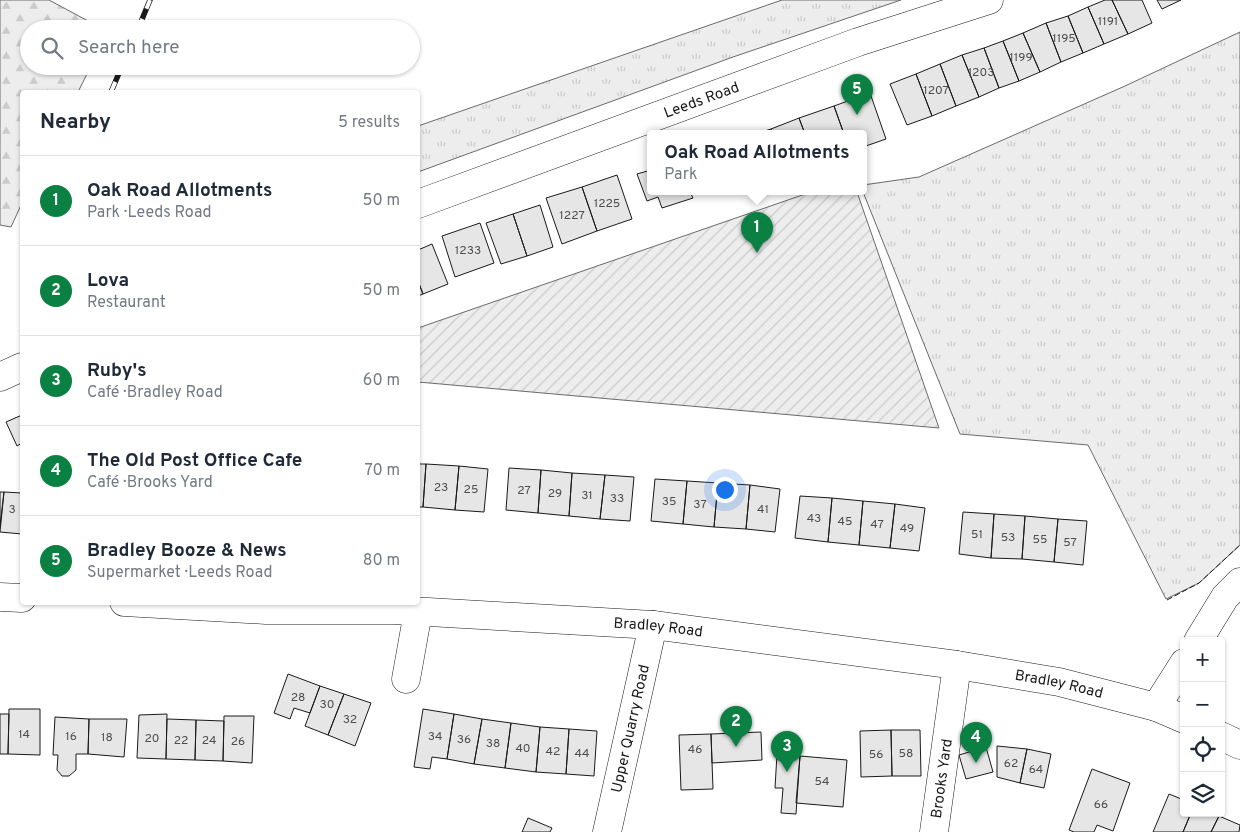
<!DOCTYPE html>
<meta charset="utf-8">
<style>
body{margin:0;font-family:Overpass,sans-serif;background:#f6f6f7;color:#1f2937}
.controls{position:absolute;right:15px;bottom:15px;display:grid;overflow:hidden;border-radius:5px;box-shadow:0 1px 4px #0004}
.controls button{width:45px;height:45px;display:grid;place-items:center;padding:0;border:0;border-bottom:1px solid #e0e1e3;background:#fff;color:#1f2937;font:25px sans-serif}
.you{position:absolute;left:724px;top:489px;width:18px;height:18px;margin:-12px;border:4px solid #fff;border-radius:50%;background:#1a73e8;box-shadow:0 0 0 8px #1a73e833}
.badge{display:grid;place-items:center;width:32px;height:32px;border-radius:50%;background:#0b8043;color:#fff;font-size:16px;font-weight:700}
.pin{position:absolute;translate:-50% -41px;filter:drop-shadow(0 1px 2px #0008)}
.pin::after{content:'';position:absolute;top:26px;width:18px;height:15px;background:inherit;clip-path:polygon(0 0,100% 0,50% 100%)}
.popup{position:absolute;left:647px;top:130px;width:220px;height:65px;box-sizing:border-box;display:grid;place-content:center;border-radius:5px;background:#fff;filter:drop-shadow(0 1px 4px #0005);font-size:16px;white-space:nowrap;color:#747a83}
.popup b{font-size:19px;color:#1f2937}
.popup::after{content:'';position:absolute;left:50%;top:100%;margin-left:-10px;border:10px solid transparent;border-top-color:#fff}
.list{margin:0;padding:0;list-style:none}
h2{display:flex;justify-content:space-between;align-items:center;height:65px;margin:0;padding:0 20px;font-size:21px}
h2 small{font-size:16px;font-weight:400;color:#747a83}
.list li{display:grid;grid-template-columns:32px 1fr auto;gap:15px;align-items:center;box-sizing:border-box;height:90px;padding:0 20px;border-top:1px solid #e0e1e3}
.list b{display:block;font-size:19px;white-space:nowrap}
.list p{margin:0;font-size:16px;white-space:nowrap;color:#747a83}
.list em{font-size:16px;font-style:normal;color:#747a83}
.icon{flex:none;width:28px;height:28px;fill:none;stroke:currentColor;stroke-width:2;stroke-linecap:round;stroke-linejoin:round}
.map{position:relative;flex:none;width:1240px;height:832px;overflow:hidden}
.search{position:absolute;background:#fff;box-shadow:0 1px 4px #0004;left:20px;top:20px;width:400px;height:55px;display:flex;align-items:center;gap:12px;box-sizing:border-box;padding:0 18px;border-radius:28px;color:#747a83;font-size:19px}
.panel{position:absolute;background:#fff;box-shadow:0 1px 4px #0004;left:20px;top:90px;width:400px;height:515px;border-radius:5px}
.map>svg:first-child{display:block}
.grass{fill:url(#grass-tufts);stroke:#6a6a6a}
.forest{fill:url(#forest-firs);stroke:#6a6a6a}
.garden{fill:url(#garden-furrows);stroke:#6a6a6a}
.building{fill:#e6e6e6;stroke:#1a1a1a}
.lines{fill:none;stroke-linecap:round;stroke-linejoin:round}
.minor-casing{stroke:#1a1a1a;stroke-width:29}
.major-casing{stroke:#1a1a1a;stroke-width:29}
.minor{stroke:#fff;stroke-width:28}
.major{stroke:#fff;stroke-width:28}
.rail-casing{stroke:#1a1a1a;stroke-width:5.5}
.rail{stroke:#fff;stroke-width:4;stroke-dasharray:11;stroke-linecap:butt}
.fence{stroke:#1a1a1a;stroke-width:1;stroke-dasharray:6 2.5;stroke-linecap:butt}
.labels{text-anchor:middle;stroke-width:4;stroke-linejoin:round;paint-order:stroke}
.number-label{font-size:12px;fill:#4d4d4d}
.street-label{font-size:15px;fill:#1a1a1a;stroke:#fff}
</style>
<div class="map">
<svg width="1240" height="832" viewBox="0 0 1240 832">
<defs>
<pattern id="grass-tufts" width="24" height="20" patternUnits="userSpaceOnUse" patternTransform="scale(1.25)"><rect width="24" height="20" fill="#ededed"/><path d="M3 7l-1-3M5 7V3M7 7l1-3M15 17l-1-3M17 17v-4M19 17l1-3" fill="none" stroke="#cbcbcb"/></pattern>
<pattern id="forest-firs" width="22" height="20" patternUnits="userSpaceOnUse" patternTransform="scale(1.25)"><rect width="22" height="20" fill="#ededed"/><path d="M5 1l3.5 6h-7zM16 11l3.5 6h-7z" fill="#cbcbcb"/></pattern>
<pattern id="garden-furrows" width="10" height="10" patternUnits="userSpaceOnUse" patternTransform="scale(1.25)"><rect width="10" height="10" fill="#ededed"/><path d="M-1 1l2-2M0 10L10 0M9 11l2-2" fill="none" stroke="#cbcbcb"/></pattern>
</defs>
<rect width="100%" height="100%" fill="#fff"/>
<path class="grass" d="M782,0H901L733,57L418,172V126Z
M1240,32V545L1199,583L1166,599L1088,445L960,434L863,192V185L919,177L1125,86Z"/>
<path class="forest" d="M0,0H49L103,29H29V66H91L78,92H22V203L11,227L0,225Z"/>
<path class="garden" d="M811,192H857L939,428L418,382V328Z"/>
<path class="building" d="M1105,0H1112L1128,34L1104,44L1088,7Z
M1112,0H1142L1152,23L1128,34Z
M1157,0H1181L1162,9Z
M1088,7L1104,44L1083,53L1068,16Z
M1068,16L1083,53L1061,62L1046,23Z
M1046,23L1061,62L1040,72L1023,33Z
M1023,33L1040,72L1019,81L1003,41Z
M1003,41L1019,81L999,88L984,48Z
M984,48L999,88L979,97L962,55Z
M962,55L979,97L956,106L940,64Z
M940,64L956,106L932,116L916,74Z
M916,74L932,116L907,125L890,84Z
M870,93L886,139L863,147V134H844L834,106Z
M834,106L844,134H805L799,118Z
M799,118L805,134H773L771,129Z
M771,129L773,134H755Z
M651,170V192H690L693,198L662,208L658,197L647,201L637,174Z
M617,175L632,219L597,231L582,187Z
M582,187L597,231L562,244L546,198Z
M540,205L553,247L527,256L513,214Z
M513,214L527,256L501,264L486,223Z
M480,223L494,263L455,277L442,236Z
M432,244L448,284L423,294L418,281V250Z
M418,281L423,294L418,296Z
M22,415V443L17,446L6,422Z
M418,464H426L423,507H418Z
M426,464L459,466L455,510L423,507Z
M459,466L488,469L484,512L455,510Z
M509,468L541,470L538,513L506,510Z
M541,470L572,473L569,516L538,513Z
M572,473L605,475L600,519L569,516Z
M605,475L634,477L630,521L600,519Z
M655,479L687,481L683,524L651,521Z
M687,481L718,483L714,527L683,524Z
M718,483L750,485L746,529L714,527Z
M750,485L780,489L775,532L746,529Z
M0,492H4L0,526Z
M4,492L22,493V534L0,532Z
M800,496L832,498L828,542L795,538Z
M832,498L863,501L859,545L828,542Z
M863,501L895,504L890,548L859,545Z
M895,504L925,508L919,551L890,548Z
M963,512L994,514L991,558L959,554Z
M994,514L1025,516L1022,559L991,558Z
M1025,516L1058,519L1054,562L1022,559Z
M1058,519L1087,521L1083,565L1054,562Z
M288,674L320,686L310,713L294,708L290,719L274,713Z
M320,686L344,694L328,735L305,726Z
M344,694L371,703L355,746L328,735Z
M9,709H40V755L8,754Z
M423,709L454,714L447,759L432,757L430,769L414,767Z
M0,714H9L8,754H0Z
M167,714L166,759L137,758L139,715Z
M454,714L482,719L474,764L447,759Z
M224,716H254L252,763L223,761Z
M55,717L89,719L88,754H76V770L69,776H62L57,770L58,755H53Z
M89,719H127L124,757L88,754Z
M167,719L196,720L195,760L166,759Z
M482,719L511,723L505,768L474,764Z
M196,720L224,721L223,761L195,760Z
M511,723L540,727L536,772L505,768Z
M540,727L569,729L566,774L536,772Z
M569,729L597,731L594,776L566,774Z
M891,730H920L921,776H892Z
M891,730L892,776L861,777L860,731Z
M761,732L762,760L712,763L711,734Z
M711,734L713,789L681,790L679,735Z
M997,746L1027,749L1020,783L997,777Z
M986,747L993,772L966,779L959,755Z
M1027,749L1051,754L1044,788L1020,783Z
M777,754L800,756L796,814L781,813L783,788H775Z
M800,756L847,760L843,807L796,803Z
M1092,769L1130,783L1113,831L1097,825L1094,832H1074L1069,830Z
M1169,794L1184,800V813H1191L1183,832H1153Z
M1191,813H1213L1219,816L1211,832H1183Z
M1219,816L1240,825L1239,832H1211Z
M528,818L552,828L550,832H522Z"/>
<g class="lines">
<g class="minor-casing">
<g id="minor">
<path d="M1198,641L1225,597L1240,582"/>
<path d="M406,679L418,612"/>
<path d="M1156,707L1184,663"/>
<path id="s1" d="M607,832L653,625"/>
<path id="s2" d="M934,832L957,665"/>
</g>
</g>
<g class="major-casing">
<g id="major">
<path id="s3" d="M418,204L858,42L989,0"/>
<path d="M0,377L22,367"/>
<path d="M0,597L22,598"/>
<path id="s4" d="M124,602L266,610H394L653,625L957,665L1059,682L1156,707L1184,719"/>
<path d="M1221,736L1240,745"/>
</g>
</g>
<use href="#minor" class="minor"/>
<use href="#major" class="major"/>
<g class="rail-casing">
<path id="rail" d="M138,29L150,0
M111,92L122,66"/>
</g>
<use href="#rail" class="rail"/>
<path class="fence" d="M1167,600L1199,583L1240,545"/>
</g>
<g class="labels">
<g class="number-label">
<text x="1108" y="25">1191</text>
<text x="1064" y="42">1195</text>
<text x="1021" y="61">1199</text>
<text x="981" y="76">1203</text>
<text x="936" y="94">1207</text>
<text x="607" y="207">1225</text>
<text x="572" y="219">1227</text>
<text x="468" y="254">1233</text>
<text x="441" y="491">23</text>
<text x="471" y="493">25</text>
<text x="524" y="494">27</text>
<text x="555" y="497">29</text>
<text x="587" y="499">31</text>
<text x="617" y="502">33</text>
<text x="669" y="505">35</text>
<text x="700" y="508">37</text>
<text x="12" y="513">3</text>
<text x="763" y="513">41</text>
<text x="814" y="522">43</text>
<text x="845" y="525">45</text>
<text x="877" y="528">47</text>
<text x="907" y="532">49</text>
<text x="977" y="538">51</text>
<text x="1008" y="541">53</text>
<text x="1040" y="543">55</text>
<text x="1070" y="546">57</text>
<text x="298" y="701">28</text>
<text x="327" y="708">30</text>
<text x="350" y="723">32</text>
<text x="24" y="738">14</text>
<text x="71" y="740">16</text>
<text x="435" y="740">34</text>
<text x="107" y="741">18</text>
<text x="152" y="742">20</text>
<text x="464" y="743">36</text>
<text x="181" y="744">22</text>
<text x="209" y="744">24</text>
<text x="238" y="745">26</text>
<text x="493" y="747">38</text>
<text x="523" y="752">40</text>
<text x="695" y="753">46</text>
<text x="553" y="755">42</text>
<text x="582" y="757">44</text>
<text x="906" y="757">58</text>
<text x="876" y="758">56</text>
<text x="1011" y="767">62</text>
<text x="1036" y="773">64</text>
<text x="822" y="785">54</text>
<text x="1101" y="808">66</text>
</g>
<g class="street-label">
<text dy="5" stroke="none"><textPath href="#s3" startOffset="302">Leeds Road</textPath></text>
<text dy="5" stroke="none"><textPath href="#s4" startOffset="535">Bradley Road</textPath></text>
<text dy="5" stroke="none"><textPath href="#s4" startOffset="940">Bradley Road</textPath></text>
<text dy="5" stroke="none"><textPath href="#s1" startOffset="106">Upper Quarry Road</textPath></text>
<text dy="5" stroke="none"><textPath href="#s2" startOffset="54">Brooks Yard</textPath></text>
</g>
</g>
</svg>
<div class="controls">
<button>+</button>
<button>−</button>
<button><svg class="icon" aria-label="locate" viewBox="0 0 24 24"><circle cx="12" cy="12" r="6"/><path d="M12 2v4M12 18v4M2 12h4M18 12h4"/></svg></button>
<button><svg class="icon" aria-label="layers" viewBox="0 0 24 24"><path d="M12 4l9 5-9 5-9-5zM3 14l9 5 9-5"/></svg></button>
</div>
<div class="you"></div>
<div class="pin badge" style="left:757px;top:253px">1</div>
<div class="popup"><b>Oak Road Allotments</b>Park</div>
<div class="pin badge" style="left:736px;top:747px">2</div>
<div class="pin badge" style="left:787px;top:772px">3</div>
<div class="pin badge" style="left:976px;top:763px">4</div>
<div class="pin badge" style="left:857px;top:115px">5</div>
<div class="search"><svg class="icon" aria-label="search" viewBox="0 0 24 24"><circle cx="10" cy="10" r="6"/><path d="M15 15l6 6"/></svg>Search here</div>
<section class="panel">
<h2>Nearby<small>5 results</small></h2>
<ul class="list">
<li><span class="badge">1</span><div><b>Oak Road Allotments</b><p>Park · Leeds Road</p></div><em>50 m</em></li>
<li><span class="badge">2</span><div><b>Lova</b><p>Restaurant</p></div><em>50 m</em></li>
<li><span class="badge">3</span><div><b>Ruby's</b><p>Café · Bradley Road</p></div><em>60 m</em></li>
<li><span class="badge">4</span><div><b>The Old Post Office Cafe</b><p>Café · Brooks Yard</p></div><em>70 m</em></li>
<li><span class="badge">5</span><div><b>Bradley Booze &amp; News</b><p>Supermarket · Leeds Road</p></div><em>80 m</em></li>
</ul>
</section>
</div>
